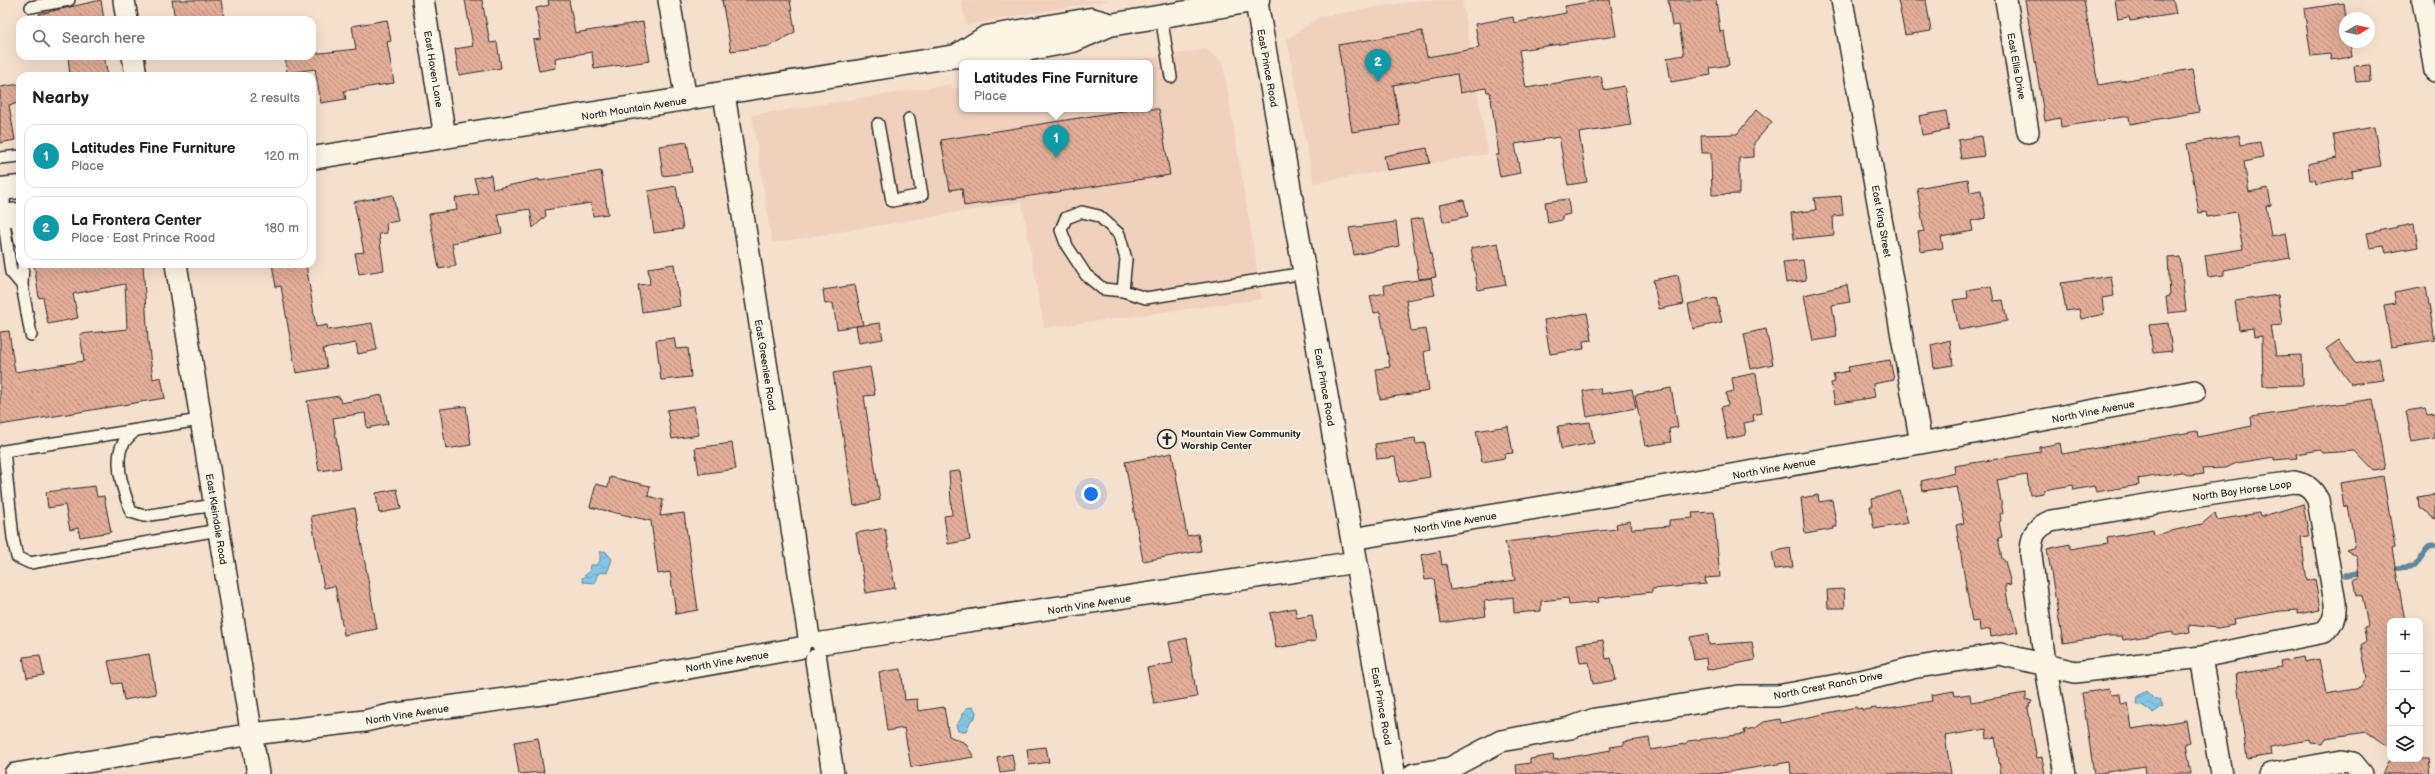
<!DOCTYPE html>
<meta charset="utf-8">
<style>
body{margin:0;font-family:"Balsamiq Sans",sans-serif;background:#f2f2f2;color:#202124}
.controls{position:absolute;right:12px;bottom:12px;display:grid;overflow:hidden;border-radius:8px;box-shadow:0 4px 16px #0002}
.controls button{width:36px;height:36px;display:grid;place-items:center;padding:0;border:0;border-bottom:1px solid #e0e0e0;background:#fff;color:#202124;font:20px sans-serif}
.compass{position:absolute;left:2339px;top:12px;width:36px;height:36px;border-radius:50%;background:#fff;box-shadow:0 4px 16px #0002;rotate:81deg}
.you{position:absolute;left:1091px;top:494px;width:14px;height:14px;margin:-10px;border:3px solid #fff;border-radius:50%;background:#1a73e8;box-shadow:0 0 0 6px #1a73e833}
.badge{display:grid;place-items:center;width:26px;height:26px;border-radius:50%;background:#db2777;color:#fff;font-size:13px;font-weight:700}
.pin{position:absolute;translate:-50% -33px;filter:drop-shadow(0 1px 2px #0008)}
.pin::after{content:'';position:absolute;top:21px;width:14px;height:12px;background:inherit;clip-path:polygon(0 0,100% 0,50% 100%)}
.popup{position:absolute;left:959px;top:60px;width:194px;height:52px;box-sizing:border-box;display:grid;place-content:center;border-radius:8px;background:#fff;filter:drop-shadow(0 1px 3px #0005);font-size:13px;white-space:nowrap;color:#757577}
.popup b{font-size:15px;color:#202124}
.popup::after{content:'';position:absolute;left:50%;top:100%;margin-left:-8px;border:8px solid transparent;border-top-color:#fff}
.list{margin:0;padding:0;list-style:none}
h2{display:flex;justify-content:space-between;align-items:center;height:52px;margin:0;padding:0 16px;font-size:17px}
h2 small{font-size:13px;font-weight:400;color:#757577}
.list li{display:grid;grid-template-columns:26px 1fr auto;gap:12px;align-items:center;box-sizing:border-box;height:64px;margin:0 8px 8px;padding:0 8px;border:1px solid #e0e0e0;border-radius:12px}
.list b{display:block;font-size:15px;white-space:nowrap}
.list p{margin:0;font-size:13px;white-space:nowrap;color:#757577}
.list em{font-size:13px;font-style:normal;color:#757577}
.icon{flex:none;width:22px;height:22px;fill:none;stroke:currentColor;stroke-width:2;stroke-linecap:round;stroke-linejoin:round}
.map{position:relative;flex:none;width:2435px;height:774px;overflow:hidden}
.search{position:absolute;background:#fff;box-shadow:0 4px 16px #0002;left:16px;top:16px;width:300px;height:44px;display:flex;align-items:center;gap:10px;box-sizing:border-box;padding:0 14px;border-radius:12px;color:#757577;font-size:15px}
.panel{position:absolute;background:#fff;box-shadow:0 4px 16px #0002;left:16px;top:72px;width:300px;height:196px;border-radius:12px}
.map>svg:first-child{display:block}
.built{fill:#f0d1be}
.water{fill:url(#water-waves);stroke:#60879a}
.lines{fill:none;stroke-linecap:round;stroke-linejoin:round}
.stream{stroke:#60879a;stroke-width:5.5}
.building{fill:url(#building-back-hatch);stroke:#2b2b2b}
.lane-casing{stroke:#2b2b2b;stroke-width:14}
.street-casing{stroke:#2b2b2b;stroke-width:24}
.secondary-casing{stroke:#2b2b2b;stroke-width:25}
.lane{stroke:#fcf5e5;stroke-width:11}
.street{stroke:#fcf5e5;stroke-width:21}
.secondary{stroke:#fcf5e5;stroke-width:22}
.labels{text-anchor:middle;stroke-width:4;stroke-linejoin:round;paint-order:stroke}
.street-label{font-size:10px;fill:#2b2b2b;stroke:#fcf5e5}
.poi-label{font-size:10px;font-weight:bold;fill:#2b2b2b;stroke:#fcf5e5;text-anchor:start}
</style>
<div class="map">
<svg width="2435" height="774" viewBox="0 0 2435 774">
<defs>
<pattern id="water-waves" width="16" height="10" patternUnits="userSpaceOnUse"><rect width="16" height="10" fill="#83c5e4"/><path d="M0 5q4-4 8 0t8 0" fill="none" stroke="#71a9c4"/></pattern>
<pattern id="building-back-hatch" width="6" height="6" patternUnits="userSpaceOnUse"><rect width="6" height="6" fill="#e4ae99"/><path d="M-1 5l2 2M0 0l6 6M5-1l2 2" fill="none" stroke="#b98e7d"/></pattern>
</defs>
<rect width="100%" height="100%" fill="#f5e0ce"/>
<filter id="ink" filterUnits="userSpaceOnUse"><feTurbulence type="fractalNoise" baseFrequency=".025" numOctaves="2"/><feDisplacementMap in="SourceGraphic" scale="8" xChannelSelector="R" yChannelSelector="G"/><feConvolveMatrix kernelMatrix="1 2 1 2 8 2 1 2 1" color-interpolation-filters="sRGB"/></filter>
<g filter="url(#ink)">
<path class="built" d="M961,0H1111L966,25Z
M1421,0H1462L1488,154L1313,183L1287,39L1319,17Z
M1206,49L1223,63L1262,299L1044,328L1022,202L772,243L752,115L952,84V89L962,87V109H1150V63H1119Z"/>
<path class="water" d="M605,551L612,559L607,573L601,572L597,575L595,583L583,582L582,578L589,572L590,565H596L600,561V552Z
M2146,691L2155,700L2160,699L2163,706L2153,713L2142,705H2137L2138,696Z
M973,707L976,712L975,718L971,720L966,731H958L956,725L961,719L962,714L967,708Z"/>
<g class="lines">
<path class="stream" d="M2390,569L2415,566L2429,546L2435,545
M2346,575L2365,572"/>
</g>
<path class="building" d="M101,0L104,20H40L39,14Z
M172,0H221L224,20H175Z
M465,0H482L490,43L497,42L501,68L459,75L455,49L473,46Z
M548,0H569L575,33L643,22L650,61L594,69L592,52L555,58L556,68L539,71L533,40L541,39L536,8L549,5Z
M722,0H790L795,32L769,46L731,51Z
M1601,0H1610L1616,36L1519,50L1526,88L1601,76L1604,90L1624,86L1631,125L1579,133L1587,182L1568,185L1559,137L1515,144L1520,173L1500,177L1496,155H1499L1490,92H1487L1486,88L1460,93L1457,74L1393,85L1400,125L1352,132L1338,45L1422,31L1427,57L1479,48L1475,24L1513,17L1514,23L1566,13L1565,6Z
M1668,0H1716L1720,32L1724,31L1729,65L1710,68L1711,75L1671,82L1667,58L1684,55L1679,25L1672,26Z
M1898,0H1926L1931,31L1905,35Z
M2025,0H2084L2098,85L2192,69L2199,112L2130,124L2129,116L2061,127L2060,118L2045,121Z
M2115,0H2173L2176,14L2130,21L2129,17L2118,19Z
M2344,3L2346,18L2345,42H2350L2352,57L2331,60L2330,54L2311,56L2304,9Z
M387,20L391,41L387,42L394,83L344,91L346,99L321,103L315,69L287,73L285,56H313L312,54L356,49L352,26Z
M68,56H104L108,76H70Z
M2370,65L2371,81L2356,82L2354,66Z
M20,84V103L9,105L15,140L0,143V87Z
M1135,109H1159L1170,175L964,206L962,188L950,190L941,140Z
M1757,109L1772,122L1754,143V157L1739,158V194L1712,195L1711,153H1702L1701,135L1737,134Z
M1946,111L1949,130L1922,135L1919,116Z
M2374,127L2381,166L2352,171L2353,177L2316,184L2315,180H2310L2308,164L2337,158L2333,134Z
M2239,135L2241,145L2260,142L2263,158L2244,162L2249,192L2268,188L2271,205L2266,206L2271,236L2286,233L2290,258L2224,270V275L2208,277L2205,255L2243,249L2236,212L2207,217L2206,212L2199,213L2187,144Z
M1981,136L1984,156L1961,159L1958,140Z
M687,142L692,172L663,176L659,146Z
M1427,148L1430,163L1387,170L1384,156Z
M601,171L608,214L593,216L591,203L545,210L546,216L533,228L530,209L498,214L502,233L452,243L456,266L439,269L429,214L457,210L455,198L478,194L474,178L491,175L493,189L539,179V181Z
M1968,179L1970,192L1981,190L1986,218L1971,221L1973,231L1941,237L1943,248L1921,252L1918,232L1924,231L1917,188Z
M676,186L683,229L654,233L648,191Z
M393,195L398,221L386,223L387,233L379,234L384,270L359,274L355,253L364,252L354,202Z
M1841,196L1843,215L1833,216L1834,235L1794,239L1791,213L1816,210L1814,198Z
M1568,199L1570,214L1562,216V220L1548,223L1545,202Z
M1464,200L1468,216L1443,222L1439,205Z
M1423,218L1436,277L1419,279L1410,220Z
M1396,222L1399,246L1354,255L1349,228Z
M2414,224L2418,247L2386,253L2384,246L2370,248L2367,233Z
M1498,243L1506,285L1478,290L1471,248Z
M2180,257L2186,311L2168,313L2166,297L2170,296L2168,258Z
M1803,260L1806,280L1786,283L1783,262Z
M34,264H143L148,341L153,379L161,377L165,398L0,425V332L9,331L15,372L84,361L80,334L127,329L125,284L73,294L78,318L48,324L43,297L39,298Z
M272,264H306L316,327L327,325L328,330L372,323L377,350L358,354L356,343L323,349L327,368L296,373L281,286L276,287Z
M674,264L680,306L642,312L638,285L650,284L648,268Z
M1678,275L1684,304L1659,309L1653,280Z
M2111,276L2114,296L2102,298L2104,314L2081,319L2079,309L2066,311L2061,283Z
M1431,278L1435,295L1406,300L1411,331L1426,329L1430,350L1424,352L1429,391L1380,399L1376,369L1390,367L1380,312L1374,313L1370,296L1385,293L1384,285Z
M855,285L863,325L837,329L833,303L825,304L823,290Z
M1847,285L1850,302L1832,305L1837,337L1813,341L1804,295Z
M1991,286L1994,301L2003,300L2007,321L1959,330L1953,300L1968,298L1967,290Z
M2426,287L2435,340L2391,347L2384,305L2396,303L2394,293Z
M2278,295L2282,325L2271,326L2276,356L2302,355L2303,385L2263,386L2262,336L2254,337L2253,328L2239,330L2235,301Z
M1716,298L1722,322L1693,329L1688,304Z
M1587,313L1592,340L1583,341L1584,349L1550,354L1544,320Z
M880,323L883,339L859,343L856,326Z
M2168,323L2172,351L2153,353L2149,325Z
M1766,329L1773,364L1751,369L1744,334Z
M674,338L676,349L688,348L691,377L661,380L656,340Z
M1950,340L1953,365L1934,368L1931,345Z
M2339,340L2355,363L2379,358L2384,380L2351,384L2326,349Z
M1890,360L1894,380L1873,384L1875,397L1835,404L1831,383L1835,382L1833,374L1849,371L1848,367Z
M870,367L875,395L864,396L880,500L854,506L833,373Z
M1756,373L1762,413L1753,415L1754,421L1744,423L1746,435L1727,439L1721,407L1728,405L1726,393L1734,391L1732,378Z
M1600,388L1601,394L1632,389L1636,408L1587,417L1583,391Z
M1671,388L1678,427L1669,429L1671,442L1645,446L1635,395Z
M382,395L388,424L367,428L365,413L333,418L341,468L319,471L307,401L339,396L341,403Z
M2373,399L2385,469L2374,471L2355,451L2323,453L2320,450L2296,454L2297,458L2274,460V457L2237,463L2225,468L2203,469L2204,474L2190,476L2181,472L2138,479L2139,485L2096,492L2094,486L2074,490L2073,485L2044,490V493L2030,495L2027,475L1997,480L2003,513H2000L2001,521L1999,522L2002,537L1998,538L2002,559L2005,561L2011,584L2005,585L2009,608L2012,609L2018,632L1991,637L1990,629L1980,631L1979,621L1972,622L1956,525L1964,523L1957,486L1923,491L1921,481L1955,473L1954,466L2040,452V447L2060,443L2062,454L2197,431L2198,437L2252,426L2251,417Z
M466,406L471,445L446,449L440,409Z
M694,406L699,435L672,439L667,410Z
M2425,408L2427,414L2435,413V438L2412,442L2406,411Z
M1590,422L1594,443L1561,449L1558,426Z
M1508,426L1513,453L1504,454L1505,458L1482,462L1476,431Z
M1415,438L1416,444L1425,443L1430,477L1399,482L1395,457L1377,459L1375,444Z
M732,443L736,469L699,474L695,448Z
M1172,453L1187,536L1198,534L1201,551L1143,561L1125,462Z
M960,471L970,540L948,544L944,516L952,515L949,472Z
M2383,476L2395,548L2392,549L2405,621H2390V748L2367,732L2326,738L2323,744L2310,743L2309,740L2270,747L2271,755L2247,759L2236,674L2281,667L2280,661L2303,657L2304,662L2319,659L2326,694L2360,688L2367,678L2361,645L2366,641L2364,627L2368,626L2362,595L2357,596L2354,579L2359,578L2357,557L2346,550L2355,547L2348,506L2344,507L2340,483Z
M610,477L650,486L648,496L663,500L660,516L684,513L698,610L676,614L670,572L658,574L651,521L590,507L596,484L608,487Z
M95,486L97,497L104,496L111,532L80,537L78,528L70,530L65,505L48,508L46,492Z
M397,489L401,509L379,513L376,493Z
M1900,491L1908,523L1874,529L1870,506H1873L1872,499Z
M2435,494V519L2419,507L2418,497Z
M1818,495L1819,502L1832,500L1837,527H1833L1834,529L1805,534L1801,498Z
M2303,504L2309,536L2301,537L2302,546L2307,581L2315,579L2320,610L2298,614V610L2281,611L2233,619L2234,625L2218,628L2189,625L2190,632L2173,635V632L2123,640L2122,636H2108L2063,643L2047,549L2070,544V549L2108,543L2107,538L2153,530L2154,535L2202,524L2215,513L2217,520L2259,513L2260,517Z
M355,508L377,629L344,635L335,586L324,588L311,516Z
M1714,512L1720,577L1705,578L1706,584L1652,589V592L1598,598L1599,602L1569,605L1568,598L1541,601V611L1514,613L1513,597L1484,601L1486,616L1441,623L1434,579L1425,580L1421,555L1440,551L1442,565L1446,564L1450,590L1515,580L1505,542L1617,529L1616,524L1630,521L1632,529L1669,526V520L1693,518L1692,513Z
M885,528L895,588L866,593L856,533Z
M1790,548L1793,567L1775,569L1772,552Z
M1844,589L1845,608H1828L1827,590Z
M1295,608L1297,618L1312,615L1316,641L1276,648L1270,613Z
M1708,634L1709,645L1752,642L1755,660L1707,670L1706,658L1694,660L1690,637Z
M1187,638L1197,697L1154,704L1147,668L1173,663L1169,642Z
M1603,640L1606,659L1611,658L1616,680L1593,684L1589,662L1580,663L1577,644Z
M149,654L156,694L124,700L121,683L113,684L108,661Z
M40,655L44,675L27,678L23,657Z
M901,669L905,700L917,699L918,711L944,707L949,736L965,743L974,757L911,767L904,728L887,731L879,672Z
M2109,689L2111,695L2120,694L2121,704L2128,703L2132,729L2186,720L2190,743H2186L2191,774H2146L2145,766L2094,774L2082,693Z
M1954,691L1955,696L1970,694L1971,702L2026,693V699L2032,701L2028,708L2033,738L2037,758L2042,757L2045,774H2001L1995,737L1987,739L1986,729L1945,736L1951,774H1791L1790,762L1716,774H1517L1516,765L1530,763V759L1553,755L1554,760L1583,755L1611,750L1610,747L1624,745V742L1649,738L1651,750L1685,744L1688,741L1745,734L1744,730L1755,728L1764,722L1780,719L1781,723L1856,707L1857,709L1862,708V710L1876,708L1877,710L1932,701L1931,695Z
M538,738L544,772L519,774L514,742Z
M1046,747L1049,762L1029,765L1027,749Z
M1012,754L1015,771L1000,773L997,757Z
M2390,759H2428L2430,774H2382Z"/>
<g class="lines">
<g class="lane-casing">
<path id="lane" d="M31,7L69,0
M1161,16L1171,77
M878,124L892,201L922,195L909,119
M0,158L20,156
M5,188L3,216L11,272L22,285L23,264
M15,211L20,242
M22,285L31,335
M1123,291L1126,259L1119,234L1099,216L1082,212L1066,218L1061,230L1067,246L1086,275L1103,289L1123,291L1146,298L1305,273
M200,420L4,451L13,538L17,557L30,563L218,530
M136,430C129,436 121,443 120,452C116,471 125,495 131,512L144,516L214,505"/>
</g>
<g class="street-casing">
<path id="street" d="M124,0L127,20
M423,0L445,137
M669,0L686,100
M1842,0L1921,443
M2006,0L2028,132
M2423,0L2435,71
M133,56L136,76
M724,94L809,637
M176,264L258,774
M1352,539L1921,443L2195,391
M822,643L1356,562
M2201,657L2221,774
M816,660L833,774
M15,774L252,734L365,721L390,715L556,692L799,648
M1414,774L1450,768L1501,741L1570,728L1595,719L1739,696H1777L1865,680L1912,668L2000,654L2075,672L2201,657L2324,632C2333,623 2336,616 2335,603L2318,500C2312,489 2308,485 2294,482L2193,497L2051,521C2034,528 2031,537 2031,555L2045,663L2065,774
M2270,774L2342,761L2353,763L2362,774"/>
</g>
<g class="secondary-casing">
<path id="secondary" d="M1256,0L1394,774
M956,56L986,37L1091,19L1109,24
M312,158L956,56L978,59L1073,41L1110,25L1258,0
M0,189L20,187
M0,216L20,214"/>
</g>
<use href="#lane" class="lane"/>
<use href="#street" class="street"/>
<use href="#secondary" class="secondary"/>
</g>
</g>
<defs>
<g id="church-ring" transform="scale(1)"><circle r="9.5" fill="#fcf5e5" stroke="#2b2b2b" stroke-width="1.5"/><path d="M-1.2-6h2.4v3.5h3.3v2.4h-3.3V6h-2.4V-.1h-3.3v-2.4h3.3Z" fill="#2b2b2b"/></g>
</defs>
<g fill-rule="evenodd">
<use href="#church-ring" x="1167" y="439"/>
</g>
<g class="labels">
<g class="street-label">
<text transform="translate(2017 66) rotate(80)" y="4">East Ellis Drive</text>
<text transform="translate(1268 68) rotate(80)" y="4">East Prince Road</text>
<text transform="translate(434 69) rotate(81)" y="4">East Haven Lane</text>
<text transform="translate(634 108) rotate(-9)" y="4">North Mountain Avenue</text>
<text transform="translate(1882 221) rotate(80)" y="4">East King Street</text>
<text transform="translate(766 365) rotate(81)" y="4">East Greenlee Road</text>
<text transform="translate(1325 387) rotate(80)" y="4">East Prince Road</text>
<text transform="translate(2093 411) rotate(-11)" y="4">North Vine Avenue</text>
<text transform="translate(1774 468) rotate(-10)" y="4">North Vine Avenue</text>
<text transform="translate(2242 490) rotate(-8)" y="4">North Bay Horse Loop</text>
<text transform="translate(217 519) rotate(81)" y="4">East Kleindale Road</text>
<text transform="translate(1455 522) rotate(-10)" y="4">North Vine Avenue</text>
<text transform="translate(1089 604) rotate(-9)" y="4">North Vine Avenue</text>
<text transform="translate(727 661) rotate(-10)" y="4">North Vine Avenue</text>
<text transform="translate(1828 685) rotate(-11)" y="4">North Crest Ranch Drive</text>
<text transform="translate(1382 706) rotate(80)" y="4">East Prince Road</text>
<text transform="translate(407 714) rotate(-9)" y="4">North Vine Avenue</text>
</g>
<g class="poi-label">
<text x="1181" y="437">Mountain View Community<tspan x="1181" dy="12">Worship Center</tspan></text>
</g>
</g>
</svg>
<div class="controls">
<button>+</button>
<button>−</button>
<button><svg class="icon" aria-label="locate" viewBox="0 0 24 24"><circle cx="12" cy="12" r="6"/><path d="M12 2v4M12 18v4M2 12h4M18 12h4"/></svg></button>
<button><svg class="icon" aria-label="layers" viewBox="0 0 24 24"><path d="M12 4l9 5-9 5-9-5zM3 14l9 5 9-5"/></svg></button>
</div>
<svg class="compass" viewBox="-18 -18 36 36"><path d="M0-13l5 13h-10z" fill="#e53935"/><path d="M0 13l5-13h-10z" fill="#757577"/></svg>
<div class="you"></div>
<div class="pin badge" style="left:1056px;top:158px;background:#0f9aa8">1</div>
<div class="popup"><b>Latitudes Fine Furniture</b>Place</div>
<div class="pin badge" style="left:1378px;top:82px;background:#0f9aa8">2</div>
<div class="search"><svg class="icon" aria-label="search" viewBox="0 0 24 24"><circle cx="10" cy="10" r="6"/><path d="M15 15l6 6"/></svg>Search here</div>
<section class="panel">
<h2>Nearby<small>2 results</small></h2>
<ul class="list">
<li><span class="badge" style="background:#0f9aa8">1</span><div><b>Latitudes Fine Furniture</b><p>Place</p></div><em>120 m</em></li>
<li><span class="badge" style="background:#0f9aa8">2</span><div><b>La Frontera Center</b><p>Place · East Prince Road</p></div><em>180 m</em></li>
</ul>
</section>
</div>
